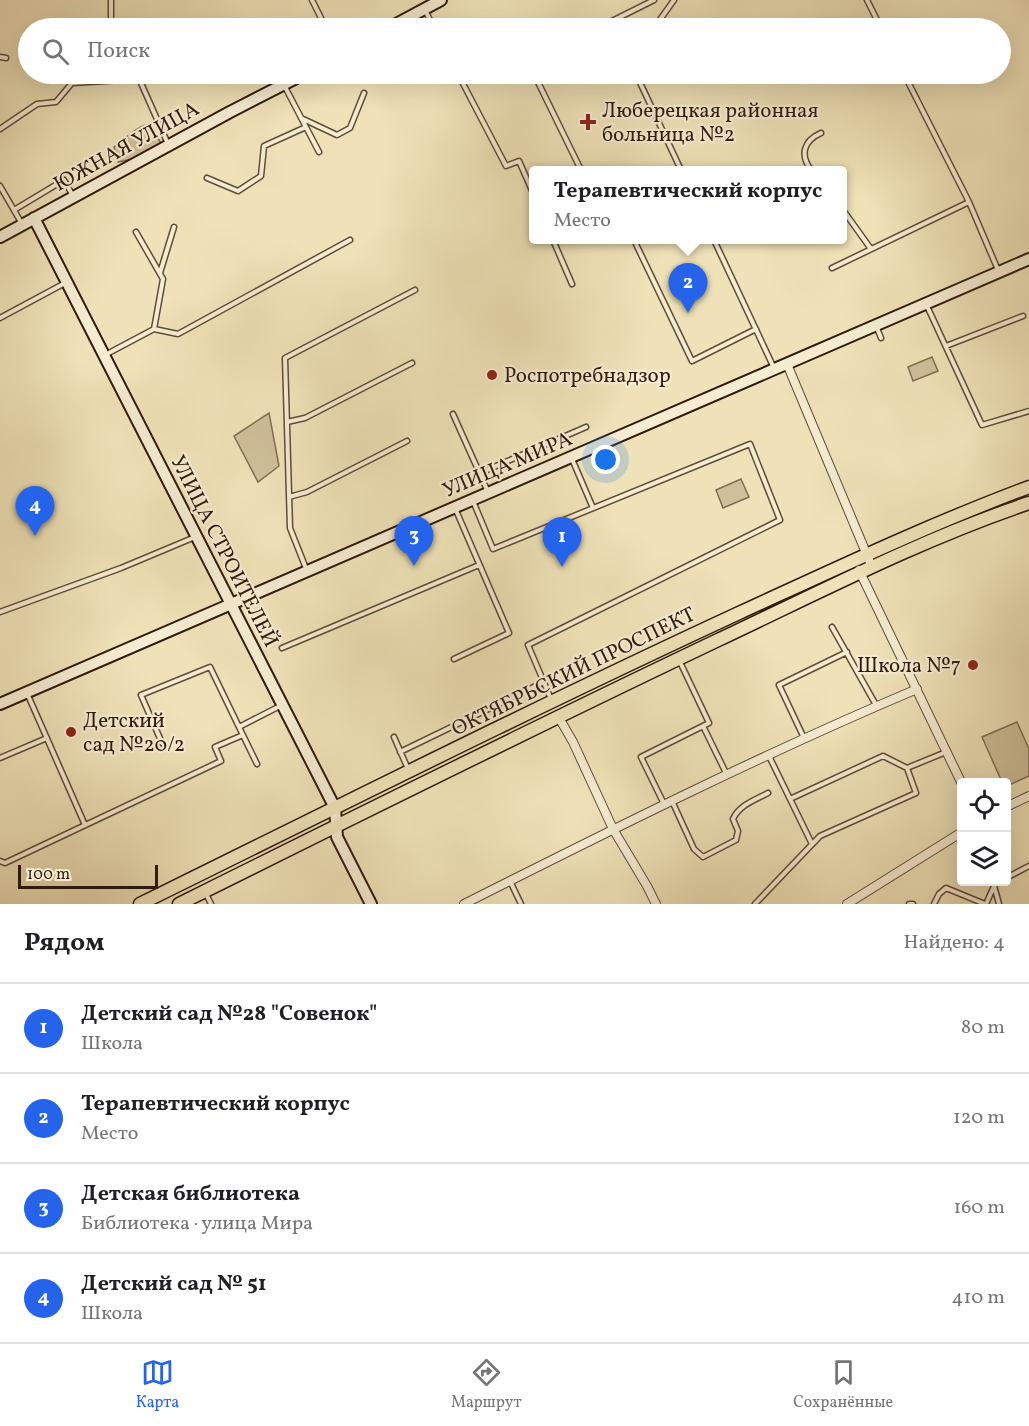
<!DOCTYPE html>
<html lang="ru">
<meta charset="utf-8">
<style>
body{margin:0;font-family:Vollkorn,serif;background:#f2f2f2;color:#202124}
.controls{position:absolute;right:18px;bottom:18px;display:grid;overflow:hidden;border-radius:6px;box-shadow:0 6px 24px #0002}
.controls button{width:54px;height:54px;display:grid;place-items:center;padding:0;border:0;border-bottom:2px solid #e0e0e0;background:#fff;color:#202124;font:30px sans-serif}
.scale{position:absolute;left:18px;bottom:15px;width:140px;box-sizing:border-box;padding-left:6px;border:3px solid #311b0e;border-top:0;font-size:16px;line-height:21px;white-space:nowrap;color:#311b0e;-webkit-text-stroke:4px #f5ecd1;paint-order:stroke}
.you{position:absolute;left:606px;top:460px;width:21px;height:21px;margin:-15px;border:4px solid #fff;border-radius:50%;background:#1a73e8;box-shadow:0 0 0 9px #1a73e833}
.badge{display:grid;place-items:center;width:39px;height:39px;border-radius:50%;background:#2563eb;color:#fff;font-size:20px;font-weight:700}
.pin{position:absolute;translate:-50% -50px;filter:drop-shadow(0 2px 3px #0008)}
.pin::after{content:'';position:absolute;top:32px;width:21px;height:18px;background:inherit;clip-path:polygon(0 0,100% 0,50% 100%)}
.popup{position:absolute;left:529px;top:166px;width:318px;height:78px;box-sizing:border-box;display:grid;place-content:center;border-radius:6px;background:#fff;filter:drop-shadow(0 2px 4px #0005);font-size:20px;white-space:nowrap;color:#757577}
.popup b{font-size:22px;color:#202124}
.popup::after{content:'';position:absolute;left:50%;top:100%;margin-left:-12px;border:12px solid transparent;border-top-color:#fff}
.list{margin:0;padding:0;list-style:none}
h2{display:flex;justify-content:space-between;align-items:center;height:78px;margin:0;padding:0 24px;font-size:26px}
h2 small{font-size:20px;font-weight:400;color:#757577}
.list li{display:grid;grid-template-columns:39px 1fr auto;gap:18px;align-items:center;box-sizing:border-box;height:90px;padding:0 24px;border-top:2px solid #e0e0e0}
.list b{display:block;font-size:22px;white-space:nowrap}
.list p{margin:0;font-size:20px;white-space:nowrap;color:#757577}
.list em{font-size:20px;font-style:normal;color:#757577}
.icon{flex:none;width:33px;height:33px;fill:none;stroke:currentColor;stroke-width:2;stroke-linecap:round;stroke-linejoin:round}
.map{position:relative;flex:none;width:1029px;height:904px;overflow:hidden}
.search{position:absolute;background:#fff;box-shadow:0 6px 24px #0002;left:18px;right:18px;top:18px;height:66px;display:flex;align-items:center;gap:15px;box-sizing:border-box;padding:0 21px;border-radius:33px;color:#757577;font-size:22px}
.sheet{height:438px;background:#fff}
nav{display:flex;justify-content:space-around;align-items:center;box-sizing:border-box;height:84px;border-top:2px solid #e0e0e0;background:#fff;font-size:16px;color:#757577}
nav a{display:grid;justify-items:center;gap:3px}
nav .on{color:#2563eb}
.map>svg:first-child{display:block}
.green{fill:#cfc09b;stroke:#806e54;stroke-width:1.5}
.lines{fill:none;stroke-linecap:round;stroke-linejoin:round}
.lane-casing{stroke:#604d38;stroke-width:7}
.street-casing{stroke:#604d38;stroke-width:10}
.secondary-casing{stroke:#311b0e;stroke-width:14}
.primary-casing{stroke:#311b0e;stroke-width:15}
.lane{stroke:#f5ecd1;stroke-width:4}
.street{stroke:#f5ecd1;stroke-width:8}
.secondary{stroke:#f5ecd1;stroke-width:10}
.primary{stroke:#efe2b8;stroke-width:12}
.poi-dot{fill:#8f2418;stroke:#f5ecd1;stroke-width:2}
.labels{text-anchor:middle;stroke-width:4.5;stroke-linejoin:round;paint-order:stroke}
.poi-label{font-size:21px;fill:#311b0e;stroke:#f5ecd1;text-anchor:start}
.street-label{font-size:21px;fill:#311b0e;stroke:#f5ecd1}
</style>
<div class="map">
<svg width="1029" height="904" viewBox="0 0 1029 904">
<rect width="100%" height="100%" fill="#efe2b8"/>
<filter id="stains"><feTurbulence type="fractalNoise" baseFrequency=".00333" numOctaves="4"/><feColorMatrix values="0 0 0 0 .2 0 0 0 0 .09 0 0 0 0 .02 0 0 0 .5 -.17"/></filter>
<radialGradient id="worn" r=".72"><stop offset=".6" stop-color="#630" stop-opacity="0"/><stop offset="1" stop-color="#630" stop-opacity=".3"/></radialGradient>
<path class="green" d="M149,124L161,143L132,159L118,162L114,147C127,138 134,128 149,124Z
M932,357L938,371L913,381L908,367Z
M269,413L279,466L258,482L234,436Z
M741,479L749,497L723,508L716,490Z
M1017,722L1029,749V776L1007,786L1006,782H1002L982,737Z"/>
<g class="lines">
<g class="lane-casing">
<path id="lane" d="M111,0V28
M312,0L326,28
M867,0L881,28
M425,10L434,28
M609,23L612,28
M598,28L654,0
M654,28L674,0
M0,57L6,58
M137,74L168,144
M458,74L506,166L519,161L534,195
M534,74L581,170
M636,74L681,170
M904,74L969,202L998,270
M641,83L643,74
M284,85L319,152
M301,118L337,135L350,128L364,93
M0,129L37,104L56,102L72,83L140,79
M811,170C800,155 803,141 821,133
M207,178L238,191L261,176L264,146L306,127
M0,186L22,224
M14,210L64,180L73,196
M843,210L871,249
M553,240L572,284
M634,240L692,361L756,329
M714,240L773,366
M832,268L969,202
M160,273L174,227
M927,306L982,425L1029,411
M0,318L65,283
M877,328L881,338
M154,329L178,334L350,240
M946,346L1023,316
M105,355L154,329L163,279L136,232
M453,414L488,492
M287,422L305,418L412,363
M572,459L593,508
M480,473L586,427
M289,497L307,492L407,441
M473,501L493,549L750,444L780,520L528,645L551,699
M307,571L290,528L285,358L415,290
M0,612L121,568L195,537
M832,627L876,705
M282,648L479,565
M454,659L509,633L455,508
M27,693L85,825
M703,726L727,775
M394,737L408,769
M804,738L779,685L847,652
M162,743L141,695L210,667L239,727
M400,752L544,682
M769,756L812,844
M0,758L47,738
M257,764L239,727L282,705
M790,799L883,756L907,768L946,752
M672,801L694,849L703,857L736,840L738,831L733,819C739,805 755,800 768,793
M664,804L641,757L709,723L680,662
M0,861L5,863L221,761L215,747L243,735
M1006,878L1029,866
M510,881L521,904
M993,882L999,904
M206,894L211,904
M755,904L820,836L916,793L907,768
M909,904H913
M934,904L939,894L946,888L985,904
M986,904L995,884L1000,882"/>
</g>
<g class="street-casing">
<path id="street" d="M787,364L872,567
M859,570L962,784
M558,716L573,742L613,829L647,886L656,904
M1006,807L1029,796
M464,904C613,829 763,754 917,689
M847,904L962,832"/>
</g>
<g class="secondary-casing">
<path id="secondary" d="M389,28L441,0
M34,218L335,808L337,837L371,904
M0,237L230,112L304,74
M0,704L1029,259"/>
</g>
<g class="primary-casing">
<path id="primary" d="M140,904C339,806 538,706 739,613C835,569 930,524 1029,487
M179,904C358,815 537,726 718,640C820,592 922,539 1029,503"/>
</g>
<use href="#lane" class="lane"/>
<use href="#street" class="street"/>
<use href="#secondary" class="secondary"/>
<use href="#primary" class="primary"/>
</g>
<g class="poi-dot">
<path d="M585 113h6v6h6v6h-6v6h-6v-6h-6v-6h6z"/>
<circle cx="492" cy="375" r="6"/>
<circle cx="973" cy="665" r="6"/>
<circle cx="71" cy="732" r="6"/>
</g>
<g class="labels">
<g class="poi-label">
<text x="602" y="117">Люберецкая районная<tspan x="602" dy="24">больница №2</tspan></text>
<text x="504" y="382">Роспотребнадзор</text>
<text x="961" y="672" text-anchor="end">Школа №7</text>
<text x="83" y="727">Детский<tspan x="83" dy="24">сад №20/2</tspan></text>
</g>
<g class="street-label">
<text transform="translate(126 146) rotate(-29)" y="7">ЮЖНАЯ УЛИЦА</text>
<text transform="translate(507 464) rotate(-23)" y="7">УЛИЦА МИРА</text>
<text transform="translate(225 551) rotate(63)" y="7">УЛИЦА СТРОИТЕЛЕЙ</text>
<text transform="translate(573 671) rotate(-26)" y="7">ОКТЯБРЬСКИЙ ПРОСПЕКТ</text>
</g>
</g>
<rect width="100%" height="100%" filter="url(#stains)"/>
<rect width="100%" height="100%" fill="url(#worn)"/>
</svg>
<div class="controls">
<button><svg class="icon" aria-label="locate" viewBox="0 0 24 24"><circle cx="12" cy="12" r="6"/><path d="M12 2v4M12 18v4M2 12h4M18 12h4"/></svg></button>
<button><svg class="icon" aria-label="layers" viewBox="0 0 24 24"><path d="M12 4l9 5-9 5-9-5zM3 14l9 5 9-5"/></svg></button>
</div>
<div class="scale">100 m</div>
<div class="you"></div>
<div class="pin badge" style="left:562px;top:567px">1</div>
<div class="pin badge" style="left:688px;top:313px">2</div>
<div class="popup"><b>Терапевтический корпус</b>Место</div>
<div class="pin badge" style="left:414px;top:566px">3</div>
<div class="pin badge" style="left:35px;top:536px">4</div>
<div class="search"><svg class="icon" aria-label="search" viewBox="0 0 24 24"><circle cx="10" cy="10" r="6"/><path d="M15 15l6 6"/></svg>Поиск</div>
</div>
<section class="sheet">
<h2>Рядом<small>Найдено: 4</small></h2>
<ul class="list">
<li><span class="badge">1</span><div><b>Детский сад №28 &quot;Совенок&quot;</b><p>Школа</p></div><em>80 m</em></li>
<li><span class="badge">2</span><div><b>Терапевтический корпус</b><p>Место</p></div><em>120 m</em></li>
<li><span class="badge">3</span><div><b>Детская библиотека</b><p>Библиотека · улица Мира</p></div><em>160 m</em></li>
<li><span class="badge">4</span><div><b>Детский сад № 51</b><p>Школа</p></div><em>410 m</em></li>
</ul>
</section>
<nav>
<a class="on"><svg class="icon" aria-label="map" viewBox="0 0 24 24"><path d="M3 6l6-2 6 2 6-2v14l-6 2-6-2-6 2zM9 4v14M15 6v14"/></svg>Карта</a>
<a><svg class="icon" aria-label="directions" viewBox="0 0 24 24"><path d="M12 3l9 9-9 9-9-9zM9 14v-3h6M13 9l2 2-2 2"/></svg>Маршрут</a>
<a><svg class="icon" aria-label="saved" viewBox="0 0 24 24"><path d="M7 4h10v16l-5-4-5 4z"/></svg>Сохранённые</a>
</nav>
